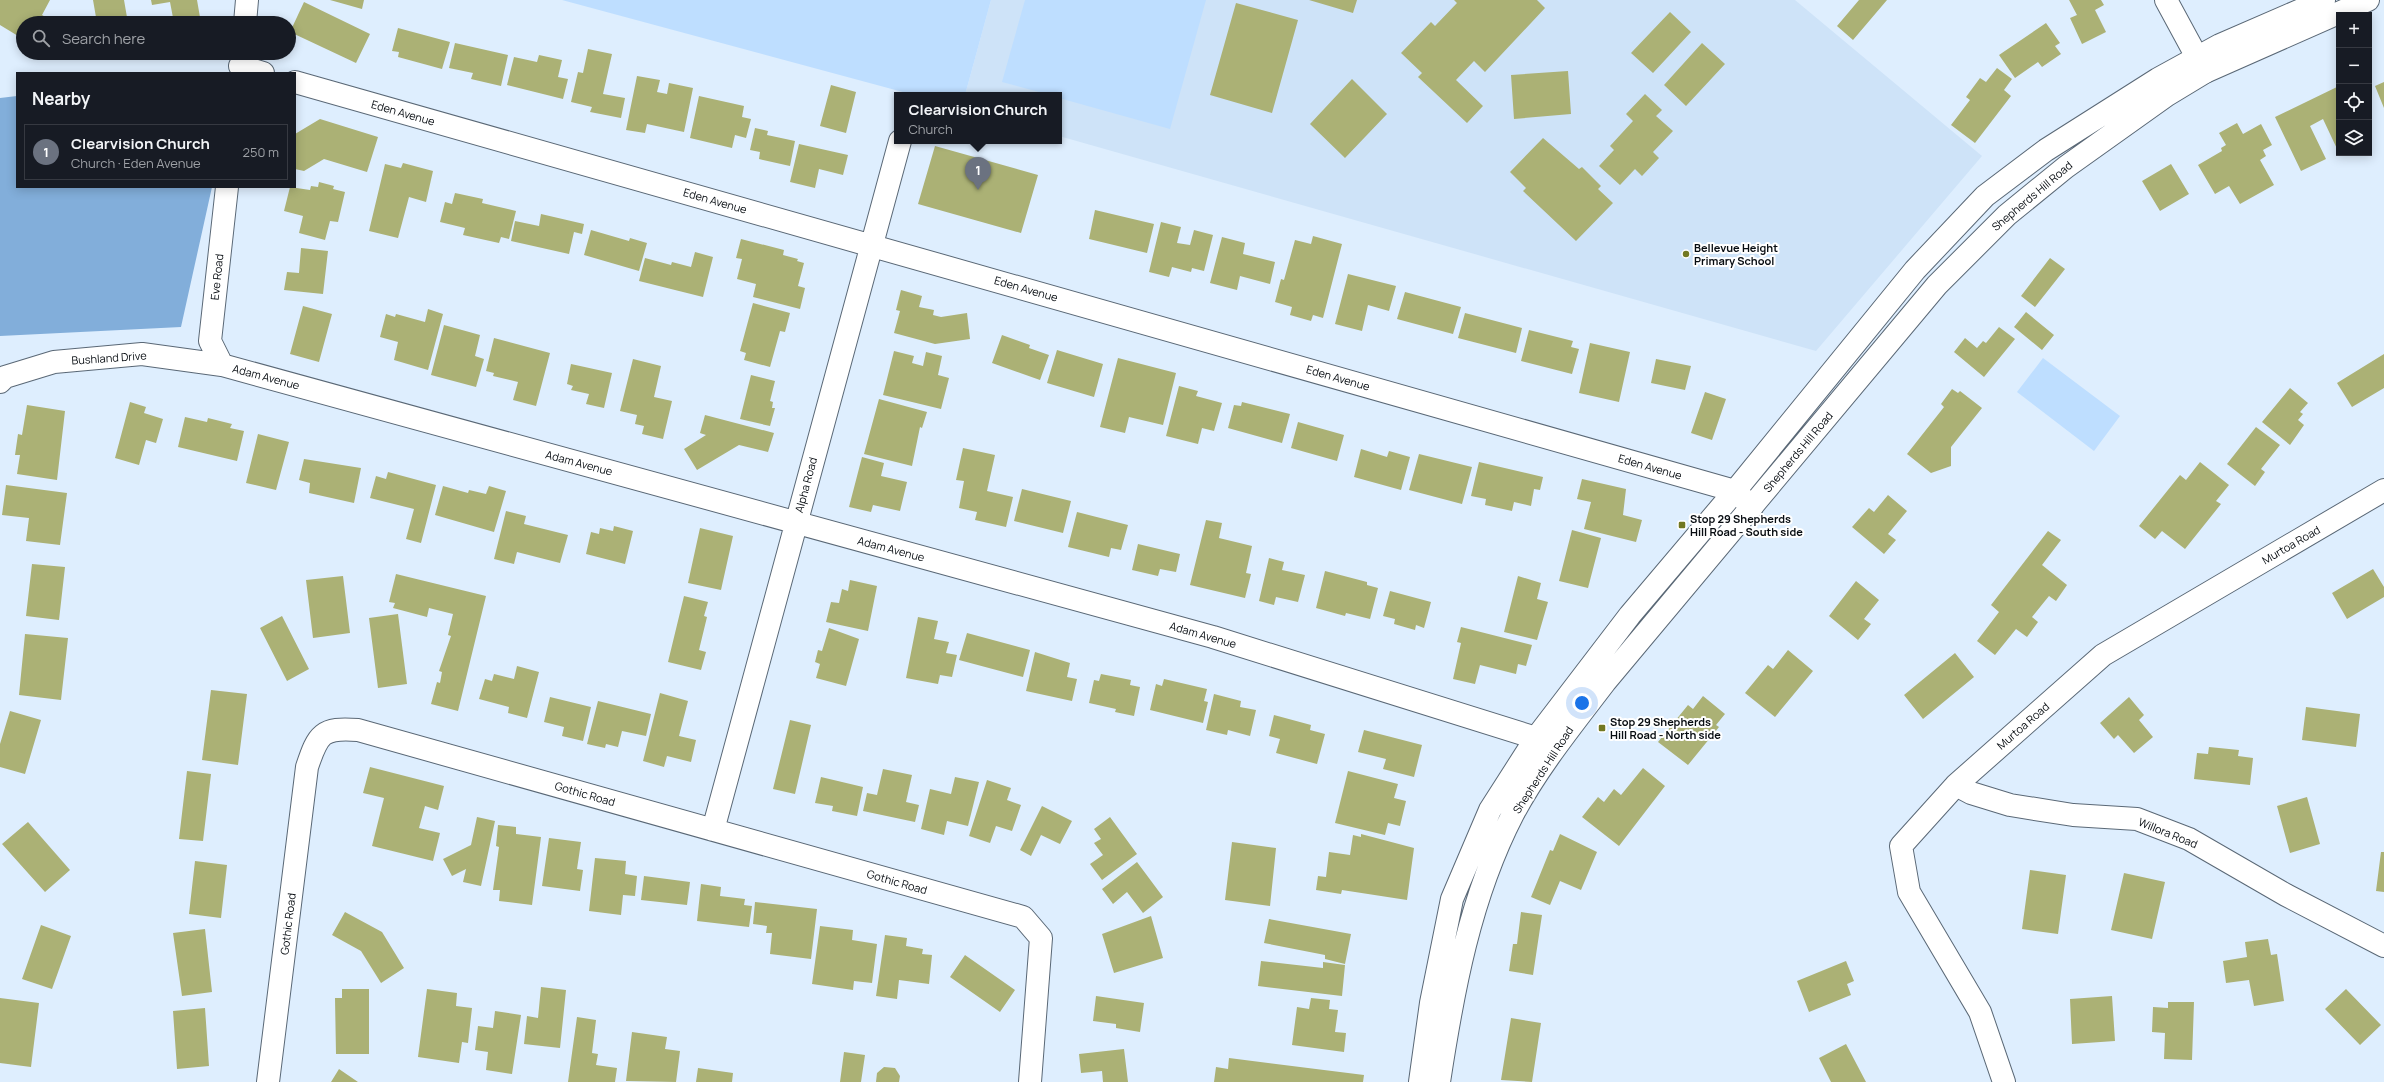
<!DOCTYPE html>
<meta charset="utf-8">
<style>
body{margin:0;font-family:Manrope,sans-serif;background:#242831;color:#f1f3f6}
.controls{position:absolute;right:12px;top:12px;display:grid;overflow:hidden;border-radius:0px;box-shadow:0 2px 10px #0003}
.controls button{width:36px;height:36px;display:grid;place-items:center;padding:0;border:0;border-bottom:1px solid #363941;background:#171b24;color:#f1f3f6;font:20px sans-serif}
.you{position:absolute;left:1582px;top:703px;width:14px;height:14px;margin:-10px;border:3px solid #fff;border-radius:50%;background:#1a73e8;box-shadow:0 0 0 6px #1a73e833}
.badge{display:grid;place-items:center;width:26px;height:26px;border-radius:50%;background:#727821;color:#fff;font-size:13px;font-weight:700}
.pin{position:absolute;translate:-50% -33px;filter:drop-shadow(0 1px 2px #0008)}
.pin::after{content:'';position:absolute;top:21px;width:14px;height:12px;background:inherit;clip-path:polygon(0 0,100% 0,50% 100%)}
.popup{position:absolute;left:894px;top:92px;width:168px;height:52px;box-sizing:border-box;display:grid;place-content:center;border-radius:0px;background:#171b24;filter:drop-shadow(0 1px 3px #0005);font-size:13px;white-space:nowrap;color:#9ea1a6}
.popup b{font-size:15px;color:#f1f3f6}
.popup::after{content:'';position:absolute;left:50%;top:100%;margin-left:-8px;border:8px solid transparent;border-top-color:#171b24}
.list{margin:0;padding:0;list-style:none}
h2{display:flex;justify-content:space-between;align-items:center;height:52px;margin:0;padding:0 16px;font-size:17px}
h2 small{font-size:13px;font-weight:400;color:#9ea1a6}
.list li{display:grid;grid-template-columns:26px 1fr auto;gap:12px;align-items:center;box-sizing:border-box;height:56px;margin:0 8px 8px;padding:0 8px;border:1px solid #363941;border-radius:0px}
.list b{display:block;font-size:15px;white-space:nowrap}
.list p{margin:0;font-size:13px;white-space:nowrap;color:#9ea1a6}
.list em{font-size:13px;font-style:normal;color:#9ea1a6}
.icon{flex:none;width:22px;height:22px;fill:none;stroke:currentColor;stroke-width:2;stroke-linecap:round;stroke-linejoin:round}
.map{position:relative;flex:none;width:2384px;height:1082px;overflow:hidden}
.search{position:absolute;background:#171b24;box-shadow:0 2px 10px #0003;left:16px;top:16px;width:280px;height:44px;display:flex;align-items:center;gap:10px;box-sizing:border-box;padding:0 14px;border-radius:22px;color:#9ea1a6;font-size:15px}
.panel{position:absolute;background:#171b24;box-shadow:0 2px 10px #0003;left:16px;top:72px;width:280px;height:116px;border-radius:0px}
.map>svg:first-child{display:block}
.built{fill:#cee3f8}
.green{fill:#bedeff}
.forest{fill:#82aeda}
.building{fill:#abb175}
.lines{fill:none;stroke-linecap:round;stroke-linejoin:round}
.minor-casing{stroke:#5a6876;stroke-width:24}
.secondary-casing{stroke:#5a6876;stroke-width:24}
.minor{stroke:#fff;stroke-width:22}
.secondary{stroke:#fff;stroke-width:22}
.poi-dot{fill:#727821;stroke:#fff;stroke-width:1.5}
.labels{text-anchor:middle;stroke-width:4;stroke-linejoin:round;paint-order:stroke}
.street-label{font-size:11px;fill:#070c11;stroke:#fff}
.poi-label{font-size:11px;font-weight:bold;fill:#070c11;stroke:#fff;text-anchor:start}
</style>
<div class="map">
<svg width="2384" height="1082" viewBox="0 0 2384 1082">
<rect width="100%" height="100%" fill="#deeefe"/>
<path class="built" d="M991,0H1795L1982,156L1816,351L1059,136V95H965Z"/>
<path class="green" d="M562,0H991L965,95H914Z
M1025,0H1206L1170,129L1059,98V95H1050L1002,82Z
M2043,358L2120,416L2094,451L2017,392Z"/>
<path class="forest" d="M17,96V187H212L181,327L0,336V98Z"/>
<path class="building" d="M0,0H50L42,15L56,23H23V39L0,25Z
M93,0H124L128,23H97Z
M151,0H197L201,23H174L170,2L152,5Z
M330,0H364L362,9Z
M1309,0H1357L1353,13Z
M1454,0H1537L1545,8L1485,72L1474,61L1456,80L1483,106L1467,123L1418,77L1422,73L1401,53L1431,22L1435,26L1457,3Z
M1859,0H1887L1853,40L1837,26Z
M2069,0H2101L2104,5L2095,10L2106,32L2082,44L2070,18L2077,15Z
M304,2L370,34L356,63L290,32Z
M1236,3L1298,20L1272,113L1210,95Z
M1670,12L1691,32L1653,73L1631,53Z
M2046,23L2060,43L2055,46L2061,54L2042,67L2038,62L2015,78L1999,55Z
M398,28L450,42L442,69L398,57L399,52L392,51Z
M455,43L508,55L501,86L471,79L473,73L449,68Z
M1702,43L1725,64L1686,106L1664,85Z
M588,49L612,54L603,94L625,98L621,118L590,112L592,107L571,102L578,72L583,73Z
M539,55L562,60L558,77L568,79L563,99L507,85L514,57L537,62Z
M1997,68L2012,79L2004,90L2011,96L1975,143L1951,125L1970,100L1966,97L1980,78L1986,82Z
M1568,71L1571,114L1514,119L1511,75Z
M637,76L660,80L657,92L667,94L669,83L693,88L684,132L647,124L645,133L626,130Z
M1352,79L1387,114L1345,158L1310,124Z
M2384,82V108L2375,86Z
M831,85L856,92L846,133L820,126Z
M2339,86V153L2323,119L2310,126L2326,159L2301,171L2275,117Z
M1645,94L1662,110L1656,116L1673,131L1653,152L1659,158L1642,176L1635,169L1620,185L1599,166L1614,150L1610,146L1633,121L1626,114Z
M699,96L744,106L742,117L751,119L746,138L735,135L732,148L690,138Z
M320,119L378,137L367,172L324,159L304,171L295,169V134Z
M2237,123L2243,134L2261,124L2272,145L2263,150L2266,156L2260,160L2274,185L2240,204L2229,186L2215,194L2198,165L2222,151L2221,148L2226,145L2219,133Z
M755,128L768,131L767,135L795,141L790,166L759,159L760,152L750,150Z
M1543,138L1579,169L1582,167L1601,186L1598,189L1613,203L1576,241L1523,191L1526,188L1510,172Z
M799,144L848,155L843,175L819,169L815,188L790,182Z
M935,146L1038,175L1021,233L918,204Z
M403,163L433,171L426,202L409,197L398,238L369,231L385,164L401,168Z
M2171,164L2189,194L2160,211L2142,181Z
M319,182L334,186L333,189L345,192L338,222L330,221L325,240L299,233L303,216L284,211L290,187L310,190L311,186L318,187Z
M455,193L483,199L482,203L516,211L509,239L501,237L499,243L463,235L465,228L440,222L445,202L452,204Z
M1095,210L1154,224L1147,253L1089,239Z
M541,214L584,224L582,234L574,232L569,254L511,241L515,221L539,226Z
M1161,222L1181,227L1177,243L1190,245L1194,230L1213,235L1204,271L1192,268L1191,272L1172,267L1169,277L1149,272Z
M591,230L629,241L630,238L647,243L639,271L584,255Z
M1313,236L1342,244L1323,318L1313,315L1311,321L1290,315L1292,307L1275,302L1281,279L1284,280L1295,240L1311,244Z
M1222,237L1245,243L1243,254L1275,262L1270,284L1240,276L1237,290L1210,283Z
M741,239L784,250L783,255L798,259L797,261L804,263L798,286L805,288L800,309L753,297L756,284L737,279L742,259L736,258Z
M301,248L328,251L323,294L284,290L287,272L299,273Z
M695,252L713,257L703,297L639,281L645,258L671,265L672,262L691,267Z
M2050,258L2065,269L2035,307L2021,296Z
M1348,274L1396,286L1389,311L1368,305L1362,331L1335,324Z
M901,290L922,296L919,307L934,310L933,315L941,317L967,313L970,339L935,344L894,333L900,311L896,310Z
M1405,292L1461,307L1453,334L1397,319Z
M753,303L790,313L785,332L780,331L770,367L744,360L746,353L740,351Z
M303,306L332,314L319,362L290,354Z
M428,309L443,314L428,370L394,360L398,342L380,337L386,314L395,317L396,314L425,322Z
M2026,312L2054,335L2042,350L2014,327Z
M1465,313L1522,328L1516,353L1458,338Z
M444,325L480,335L475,356L484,359L476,387L431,375Z
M1999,327L2015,339L1984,377L1954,352L1965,338L1977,348L1983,341L1986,343Z
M1529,330L1573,341L1571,347L1579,349L1572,374L1521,361Z
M1002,335L1030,345L1029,348L1049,355L1040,380L992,363Z
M494,338L550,353L536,406L513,400L518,382L493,376L494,373L486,371Z
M1590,343L1630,352L1619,402L1579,393Z
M1057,350L1103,364L1094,397L1047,383Z
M894,351L914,356L912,363L923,366L926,352L942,356L938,375L949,378L941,409L883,395Z
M2384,354V388L2352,407L2337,383Z
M1118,358L1176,373L1163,425L1129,417L1125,433L1100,427Z
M633,359L661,366L654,397L672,401L663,439L642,434L644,426L635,424L637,415L620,411Z
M1656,359L1691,366L1685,390L1651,383Z
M571,364L612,373L604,408L586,404L589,394L571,390L573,386L567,384Z
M751,375L775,381L770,401L773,402L772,408H775L770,426L740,419Z
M1179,386L1198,391L1196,396L1222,403L1214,431L1202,428L1198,444L1166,436Z
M2290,388L2308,403L2300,412L2303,414L2298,420L2304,425L2290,445L2262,422Z
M1952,389L1958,393L1960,391L1982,408L1951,447V466L1931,473L1907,454L1944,407L1941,404Z
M1705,392L1726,399L1712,440L1691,433Z
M879,399L927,412L922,428L920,427L912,466L864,454Z
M130,402L146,407L144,413L163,419L156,443L146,440L139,465L115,458Z
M1242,402L1290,414L1282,443L1228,428L1234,405L1241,406Z
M27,405L65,411L57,480L17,474L20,455H15L18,434L22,435Z
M705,415L774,433L768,452L739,445L697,470L684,449L706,435L700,433Z
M185,417L207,422L208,418L232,424L230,428L244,431L237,461L178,447Z
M1298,422L1344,435L1337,461L1291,448Z
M2256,427L2280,445L2261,469L2265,472L2255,486L2227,464Z
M258,434L289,442L276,490L246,483Z
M963,448L995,455L987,491L1013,497L1006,527L975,520L977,512L959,508L964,481L956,480Z
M1361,449L1387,457L1389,451L1410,457L1401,490L1354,477Z
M1419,454L1472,467L1462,504L1409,490Z
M862,457L884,463L881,476L907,482L900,511L873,505L871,512L849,507Z
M304,459L361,468L354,503L309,493L310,483L299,480Z
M1479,462L1543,477L1540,490L1534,489L1531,506L1514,502L1512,511L1485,505L1486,499L1471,496Z
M2200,462L2229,485L2216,501L2221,504L2185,549L2162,531L2155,539L2139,526L2180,475L2186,480Z
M388,472L436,485L421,543L406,539L414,509L370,498L376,476L386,479Z
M1582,479L1626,489L1623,515L1642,520L1636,542L1584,529L1591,502L1577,499Z
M6,485L67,493L60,545L26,541L29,518L2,515Z
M443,486L468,493L469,490L486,494L489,486L506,491L494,532L435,515Z
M1022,489L1071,501L1063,533L1014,521Z
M1888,495L1907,511L1888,534L1896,540L1884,554L1852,527L1869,508L1874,512Z
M506,511L526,516L524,524L568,535L560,563L517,552L514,564L494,559Z
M1077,512L1128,525L1121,550L1111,548L1109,557L1068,547Z
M1206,520L1222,523L1219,538L1252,546L1246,573L1251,574L1245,598L1190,585Z
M614,526L633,531L625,564L586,554L591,532L599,534L600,528L613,531Z
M700,528L733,536L721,590L688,583Z
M1572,530L1601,538L1588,588L1559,581Z
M2048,531L2061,540L2042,565L2067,585L2056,601L2049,596L2032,617L2038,622L2027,637L2016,629L1995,655L1977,641L1999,612L1991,605Z
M1138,544L1180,554L1176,572L1160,569L1158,576L1132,570Z
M1269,558L1284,562L1282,570L1305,575L1298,602L1276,597L1274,605L1259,601Z
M32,564L65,567L59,620L26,616Z
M2373,569L2384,587V597L2347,619L2332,593Z
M1325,571L1367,582V585L1378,588L1370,619L1346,613L1345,616L1316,608Z
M396,574L486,596L458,711L431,704L437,682L440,683L442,672L439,671L451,636L448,635L453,614L429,608L427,617L393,608L395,603L389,602Z
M343,576L350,633L313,638L306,580Z
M1518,576L1541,583L1537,599L1548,602L1537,640L1504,632Z
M850,580L877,586L868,631L826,622L831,602L839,603L842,589L848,591Z
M1856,581L1879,600L1864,619L1871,624L1858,640L1829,616Z
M1390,591L1431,602L1424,628L1416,625L1415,630L1394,624L1395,619L1383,616Z
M684,596L708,602L704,616L707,617L699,650L706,652L701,670L668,662Z
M398,614L407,684L378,688L369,618Z
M282,616L309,669L287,681L260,628Z
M918,617L938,621L934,639L949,642L946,653L957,655L952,677L940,675L938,684L906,678Z
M1461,627L1532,645L1526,666L1518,664L1516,674L1480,665L1475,684L1453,679L1461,643L1457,642Z
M829,628L859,639L846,686L816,678L820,664L815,662L818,650L822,651Z
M967,633L1030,650L1023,677L959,660Z
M25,634L68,638L61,700L19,695Z
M1788,650L1813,671L1775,717L1745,693L1768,665L1773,669Z
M1035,652L1070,663L1067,677L1077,679L1072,701L1026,691Z
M1955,653L1974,677L1923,719L1904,695Z
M517,666L539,672L527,718L508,713L509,707L479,699L485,679L492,681L494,674L514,679Z
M1101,674L1131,680L1130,685L1140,687L1134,716L1115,712L1116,709L1089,703L1094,680L1099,681Z
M1164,679L1207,689L1204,701L1208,702L1203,723L1150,710L1156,684L1162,686Z
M211,690L247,694L238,765L202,760Z
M660,693L688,701L679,736L696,740L691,762L667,756L664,767L643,761Z
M1214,694L1241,701L1240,707L1256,710L1250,736L1228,730L1227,735L1206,730Z
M1703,696L1725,714L1716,725L1719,727L1688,765L1658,742L1688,705L1693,709Z
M550,697L591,707L583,741L562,736L564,727L544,722Z
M2129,697L2144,715L2139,720L2153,737L2134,753L2118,735L2114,739L2100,723Z
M598,701L651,714L646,736L622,731L618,747L606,744L605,748L587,744Z
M2306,707L2360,714L2356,747L2302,740Z
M10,711L41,720L25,774L0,767V744Z
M1274,715L1311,725L1310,730L1325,734L1317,764L1276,753L1280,739L1269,736Z
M790,720L811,725L795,794L773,789Z
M1364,730L1422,745L1414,777L1383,769L1386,759L1358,752Z
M2209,747L2239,750L2238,756L2253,758L2250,785L2194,779L2197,753L2208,754Z
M370,767L444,786L438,810L425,806L419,828L440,833L433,861L372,846L384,798L363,793Z
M1643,768L1665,786L1619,846L1582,817L1598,797L1604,802L1614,789L1621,795Z
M883,769L912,775L906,802L919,805L915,822L863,811L867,793L877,795Z
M187,771L211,774L203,841L179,839Z
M1348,771L1398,784L1394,798L1406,801L1400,826L1388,823L1385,835L1335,823Z
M821,777L863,787L857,816L832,811L833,806L815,803Z
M955,777L979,782L968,826L947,821L944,835L921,829L930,789L951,794Z
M987,780L1011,788L1007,800L1021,805L1012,831L996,826L990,843L969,836Z
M2307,797L2320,844L2290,853L2277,806Z
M1042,806L1072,821L1060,844L1041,835L1031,856L1020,850Z
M477,817L495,821L481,886L463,882L466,869L452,876L443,859L471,845Z
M1110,817L1137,854L1102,880L1090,864L1103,855L1094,843L1101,839L1094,829Z
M28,822L70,870L45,892L2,844Z
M498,825L516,827V834L541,837L532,905L499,901L500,890H493L499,847L496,846Z
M1361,834L1414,848L1407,900L1342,890L1341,894L1316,890L1318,876L1326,877L1329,852L1350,855L1353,835L1361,837Z
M1560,834L1597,852L1581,890L1560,881L1550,905L1531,897L1550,850L1553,851Z
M549,838L581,842L577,869L583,870L580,891L542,886Z
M1232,842L1276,848L1270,906L1225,900Z
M2381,852H2384V892L2376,891Z
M595,858L626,861L625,874L637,876L635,896L623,895L621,915L589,911Z
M195,861L227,865L221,918L189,914Z
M1137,862L1163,897L1143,913L1127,892L1113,904L1102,889Z
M2030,870L2066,875L2058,934L2022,929Z
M2124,873L2165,882L2152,939L2111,930Z
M644,876L690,882L687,905L641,900Z
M701,884L721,887L720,896L745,899L744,905L752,906L749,927L697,921Z
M755,902L817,909L811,959L770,954L772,933H766L767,926L753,924Z
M345,912L382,932L404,968L381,983L361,951L332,935Z
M1521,912L1542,915L1533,975L1509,971L1513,944H1517Z
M1151,916L1163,958L1114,973L1102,934Z
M1269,919L1351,934L1345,964L1325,959V955L1264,943Z
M41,925L71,936L52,989L22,979Z
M820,926L853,930L852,940L877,944L872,983L854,981L853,990L812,984Z
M205,929L212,992L182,996L173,933Z
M885,935L907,938L906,946L923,949L922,954L932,955L929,984L899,980L897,999L876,996Z
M2268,939L2271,955L2277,954L2284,1001L2254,1006L2249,980L2226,983L2223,961L2247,957L2245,942Z
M965,955L1015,990L1000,1012L950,977Z
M1261,961L1323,968V962L1345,965L1342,996L1258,986Z
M1846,961L1854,981L1847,984L1851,995L1809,1012L1797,981Z
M541,987L566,990L560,1048L524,1044L527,1016L538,1018Z
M342,989H369V1054H336L335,998H342Z
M427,989L457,993L456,1006L472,1008L468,1043L462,1042L459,1063L418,1057Z
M2346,989L2381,1025L2360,1045L2325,1009Z
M1096,996L1144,1003L1140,1032L1116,1028V1024L1093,1021Z
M2112,996L2115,1041L2072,1044L2070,999Z
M0,998L39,1003L31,1067L0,1063Z
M1311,998L1330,1000L1329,1009L1338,1010L1335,1032L1346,1033L1344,1052L1292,1045L1297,1007L1309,1009Z
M2168,1002H2194L2192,1060L2164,1059L2165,1033L2152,1032L2153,1007L2168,1008Z
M205,1008L209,1066L177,1069L173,1011Z
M495,1011L521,1015L512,1074L486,1070L488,1052L475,1050L478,1026L493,1028Z
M577,1017L596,1020L592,1053L598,1054L596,1065L617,1068L615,1082H568Z
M1511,1018L1541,1023L1532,1082L1501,1080Z
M632,1032L667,1037L665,1049L680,1051L676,1082L626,1081Z
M1846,1044L1866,1082H1831L1819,1058Z
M1124,1049L1128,1082H1103L1102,1071L1081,1073L1079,1054Z
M844,1052L865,1055L861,1082H840Z
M1229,1058L1364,1075L1363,1082H1214L1216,1067L1228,1069Z
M884,1067L895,1068L900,1076L899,1082H876L877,1073Z
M698,1068L733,1073L732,1082H696Z
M339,1069L358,1082H331Z"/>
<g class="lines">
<g class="minor-casing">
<path id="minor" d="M2166,0L2205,72
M245,23L247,0
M240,66L263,73
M295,82L1735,491L1752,507
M222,365L210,341L227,187
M0,382L5,377L54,362L142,354L222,365L1213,637L1536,738L1551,747
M1956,785L1971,793L2010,805L2073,815L2137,819L2189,839L2286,895L2384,946
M713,830L900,141
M268,1082L307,767C318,734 322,727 358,730L1023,917L1041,938L1030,1082
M2004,1082L1980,1012L1909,892L1901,846L1956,785L2103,655L2384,490"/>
</g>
<g class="secondary-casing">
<path id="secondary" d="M1420,1082L1431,1003L1452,899L1490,810L1536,738L1630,615L1735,491L1915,270L1985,196L2046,150L2158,79L2220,45L2324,0
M1439,1082C1453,990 1470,897 1513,814C1538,767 1573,724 1605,682L1937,285L2007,215L2066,167L2167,95L2205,72L2368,0"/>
</g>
<use href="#minor" class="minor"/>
<use href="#secondary" class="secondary"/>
</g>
<g class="poi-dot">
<circle cx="1686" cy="254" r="4"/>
<rect x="1678" y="521" width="8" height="8" rx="2"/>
<rect x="1598" y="724" width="8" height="8" rx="2"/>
</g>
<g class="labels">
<g class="street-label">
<text transform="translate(403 113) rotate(16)" y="4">Eden Avenue</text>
<text transform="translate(2032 196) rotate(-40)" y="4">Shepherds Hill Road</text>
<text transform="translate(715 201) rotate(16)" y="4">Eden Avenue</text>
<text transform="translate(217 277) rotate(-84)" y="4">Eve Road</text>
<text transform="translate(1026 289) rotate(16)" y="4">Eden Avenue</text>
<text transform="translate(109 358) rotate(-4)" y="4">Bushland Drive</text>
<text transform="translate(266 377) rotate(15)" y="4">Adam Avenue</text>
<text transform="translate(1338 378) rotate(16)" y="4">Eden Avenue</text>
<text transform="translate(1798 452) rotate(-50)" y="4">Shepherds Hill Road</text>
<text transform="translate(579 463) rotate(15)" y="4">Adam Avenue</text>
<text transform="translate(1650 467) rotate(16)" y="4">Eden Avenue</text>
<text transform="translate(806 485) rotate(-75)" y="4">Alpha Road</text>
<text transform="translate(2291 545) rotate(-30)" y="4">Murtoa Road</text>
<text transform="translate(891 549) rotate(15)" y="4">Adam Avenue</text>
<text transform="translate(1203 635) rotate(16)" y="4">Adam Avenue</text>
<text transform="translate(2023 726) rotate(-41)" y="4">Murtoa Road</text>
<text transform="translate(1543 770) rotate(-57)" y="4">Shepherds Hill Road</text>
<text transform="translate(585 794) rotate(16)" y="4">Gothic Road</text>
<text transform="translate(2168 833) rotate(22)" y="4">Willora Road</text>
<text transform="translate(897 882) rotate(16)" y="4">Gothic Road</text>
<text transform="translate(288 924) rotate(-83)" y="4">Gothic Road</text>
</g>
<g class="poi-label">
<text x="1694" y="252">Bellevue Height<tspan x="1694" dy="13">Primary School</tspan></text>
<text x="1690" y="523">Stop 29 Shepherds<tspan x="1690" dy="13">Hill Road - South side</tspan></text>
<text x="1610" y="726">Stop 29 Shepherds<tspan x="1610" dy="13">Hill Road - North side</tspan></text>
</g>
</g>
</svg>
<div class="controls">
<button>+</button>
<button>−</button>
<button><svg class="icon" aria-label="locate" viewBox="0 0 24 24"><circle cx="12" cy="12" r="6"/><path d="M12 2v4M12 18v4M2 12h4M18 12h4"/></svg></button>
<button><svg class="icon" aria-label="layers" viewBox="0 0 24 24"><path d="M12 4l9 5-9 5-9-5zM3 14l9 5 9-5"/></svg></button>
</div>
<div class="you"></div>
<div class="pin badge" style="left:978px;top:190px;background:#6b7280">1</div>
<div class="popup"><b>Clearvision Church</b>Church</div>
<div class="search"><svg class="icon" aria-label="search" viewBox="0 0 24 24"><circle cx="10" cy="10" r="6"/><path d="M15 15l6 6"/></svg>Search here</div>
<section class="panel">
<h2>Nearby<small></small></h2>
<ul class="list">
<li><span class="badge" style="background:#6b7280">1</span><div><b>Clearvision Church</b><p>Church · Eden Avenue</p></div><em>250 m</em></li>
</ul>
</section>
</div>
